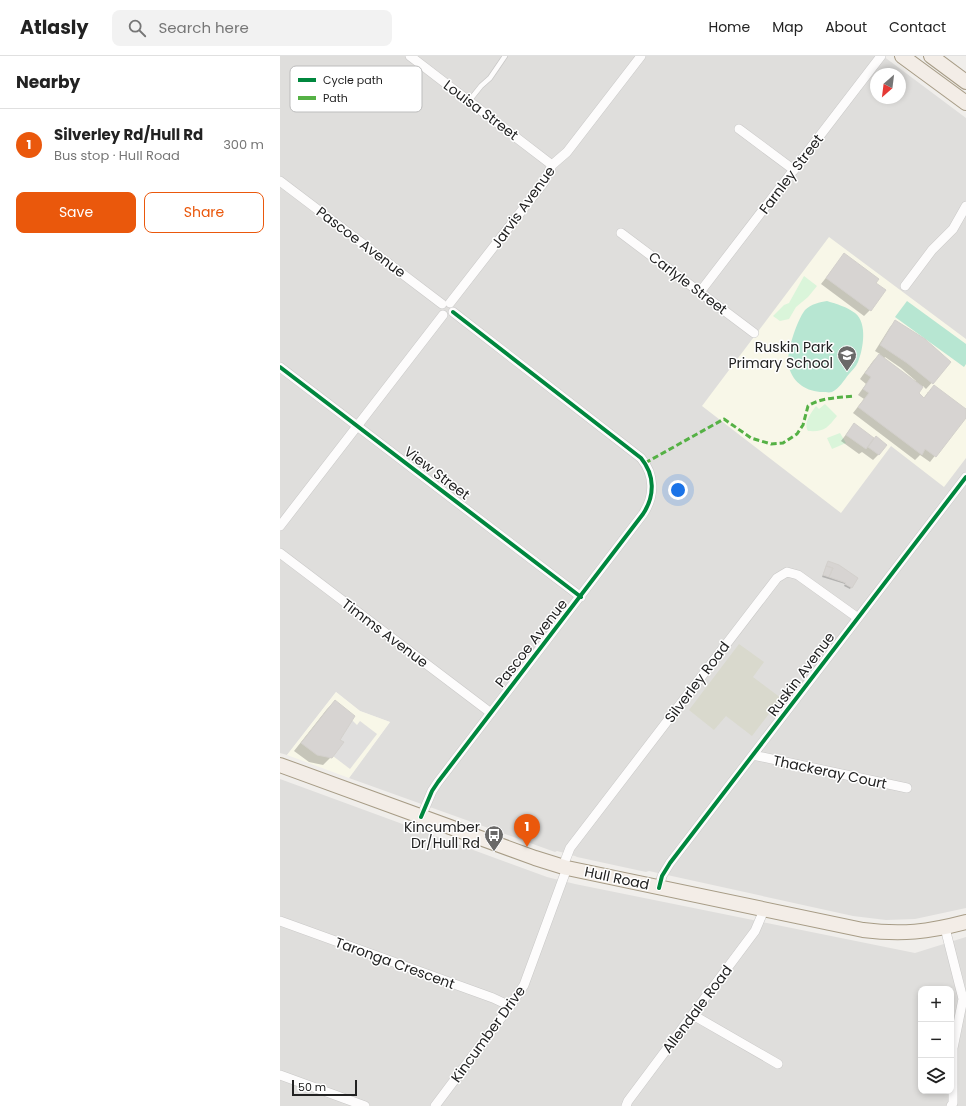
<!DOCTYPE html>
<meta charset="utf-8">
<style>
body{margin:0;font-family:Poppins,sans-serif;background:#f2f2f2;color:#222}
.controls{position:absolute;right:12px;bottom:12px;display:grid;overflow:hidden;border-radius:8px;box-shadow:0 2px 6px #0003}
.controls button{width:36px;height:36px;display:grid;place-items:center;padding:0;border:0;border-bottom:1px solid #e0e0e0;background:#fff;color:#222;font:20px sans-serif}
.compass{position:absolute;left:590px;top:12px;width:36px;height:36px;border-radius:50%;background:#fff;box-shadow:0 2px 6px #0003;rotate:208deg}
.scale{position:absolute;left:12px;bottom:10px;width:65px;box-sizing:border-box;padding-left:4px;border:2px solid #222;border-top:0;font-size:11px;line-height:14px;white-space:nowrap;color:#222;-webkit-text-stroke:3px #fff;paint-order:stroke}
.you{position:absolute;left:398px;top:434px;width:14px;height:14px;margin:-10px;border:3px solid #fff;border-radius:50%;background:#1a73e8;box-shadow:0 0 0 6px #1a73e833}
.badge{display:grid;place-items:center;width:26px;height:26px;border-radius:50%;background:#ea580c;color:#fff;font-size:13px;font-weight:700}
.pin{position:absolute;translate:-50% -33px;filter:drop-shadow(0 1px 2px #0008)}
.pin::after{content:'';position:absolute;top:21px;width:14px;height:12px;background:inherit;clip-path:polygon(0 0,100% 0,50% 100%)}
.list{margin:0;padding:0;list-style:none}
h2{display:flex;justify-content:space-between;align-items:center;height:52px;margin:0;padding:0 16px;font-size:17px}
h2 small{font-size:13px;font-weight:400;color:#767676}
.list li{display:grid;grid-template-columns:26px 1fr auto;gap:12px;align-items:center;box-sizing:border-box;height:72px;padding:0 16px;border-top:1px solid #e0e0e0}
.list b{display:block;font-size:15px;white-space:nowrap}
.list p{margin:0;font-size:13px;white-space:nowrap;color:#767676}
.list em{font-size:13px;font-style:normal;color:#767676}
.actions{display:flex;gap:8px;padding:12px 16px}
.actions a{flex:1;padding:9px 0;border:1px solid #ea580c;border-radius:8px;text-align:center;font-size:14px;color:#ea580c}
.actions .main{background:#ea580c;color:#fff}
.icon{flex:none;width:22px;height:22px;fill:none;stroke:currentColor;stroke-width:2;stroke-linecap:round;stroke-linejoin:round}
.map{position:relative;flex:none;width:686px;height:1050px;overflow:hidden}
header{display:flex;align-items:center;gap:24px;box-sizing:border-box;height:56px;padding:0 20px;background:#fff;border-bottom:1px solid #e0e0e0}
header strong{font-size:19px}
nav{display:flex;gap:22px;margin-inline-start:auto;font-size:14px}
.search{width:280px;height:36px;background:#f2f2f2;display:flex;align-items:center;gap:10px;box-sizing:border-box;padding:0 14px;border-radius:8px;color:#767676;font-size:15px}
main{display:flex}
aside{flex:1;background:#fff}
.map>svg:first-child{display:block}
.residential{fill:#dfdedc;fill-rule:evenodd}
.education{fill:#f8f7e8}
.construction{fill:#d9d9cd}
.park{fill:#daf5da}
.pitch{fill:#b7e6d2}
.parking{fill:#e0dfde}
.shadow{fill:#0003;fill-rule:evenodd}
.building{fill:#d7d4d2;stroke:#d3d0cc}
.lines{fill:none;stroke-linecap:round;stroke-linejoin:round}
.lane-casing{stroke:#c9c8c7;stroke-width:6}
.street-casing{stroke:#c9c8c7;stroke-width:10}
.primary-casing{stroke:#a79c86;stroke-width:16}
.lane{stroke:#fdfcfc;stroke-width:4.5}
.street{stroke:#fdfcfc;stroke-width:9}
.primary{stroke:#f3ede7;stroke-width:14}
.quiet{stroke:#55b145;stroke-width:3;stroke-dasharray:6 3;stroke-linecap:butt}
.cycleway-casing{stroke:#fff;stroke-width:6}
.cycleway{stroke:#00873e;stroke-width:4}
.labels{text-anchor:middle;stroke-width:3;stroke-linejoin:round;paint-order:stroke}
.street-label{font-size:14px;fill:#222;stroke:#fff}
.poi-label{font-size:14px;fill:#222;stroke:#fff;text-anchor:end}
.key{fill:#fff;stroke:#bdbdbd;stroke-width:1}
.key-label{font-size:11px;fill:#222}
</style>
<header>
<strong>Atlasly</strong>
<div class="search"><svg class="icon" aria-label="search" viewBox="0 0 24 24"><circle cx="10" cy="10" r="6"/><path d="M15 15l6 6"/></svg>Search here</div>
<nav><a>Home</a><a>Map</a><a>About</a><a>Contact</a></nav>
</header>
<main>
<aside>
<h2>Nearby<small></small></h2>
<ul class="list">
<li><span class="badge">1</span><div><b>Silverley Rd/Hull Rd</b><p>Bus stop · Hull Road</p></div><em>300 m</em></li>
</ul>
<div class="actions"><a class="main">Save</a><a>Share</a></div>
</aside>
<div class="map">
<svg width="686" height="1050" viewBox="0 0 686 1050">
<rect width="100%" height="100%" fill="#f0eeeb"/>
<path class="residential" d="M0,0H603L686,62V852L635,863L606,864L573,860L369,815L366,816L297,801L295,800L277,795L275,796L69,722L110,666L80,655L56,636L7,699L0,697ZM596,18H620V42H596Z
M0,723L267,821L295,828L635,897L686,881V1050H0ZM641,933H671V1035H641Z"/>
<path class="education" d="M549,181L686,283V402L664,431L611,390L561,457L422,350Z
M56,636L80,655L110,666L69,722L7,699Z"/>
<path class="construction" d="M459,588L484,606L473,621L501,642L472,680L446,660L434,674L409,654Z"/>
<path class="park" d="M524,220L537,230L528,241L516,251L509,263L500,265L493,260L504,249L509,247Z
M545,348L557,360C547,372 545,376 528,375C523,367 531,357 536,350L539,353Z
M560,377L566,387L552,393L547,382Z"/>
<path class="pitch" d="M547,245C557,248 567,251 575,257C588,267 583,294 578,306C576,311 572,314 569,318C564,324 559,333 552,336C549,337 545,336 543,336C527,336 513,327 509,311C505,299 517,264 525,254C531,248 540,246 547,245Z
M627,245L686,288V308L684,311L615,261Z"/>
<path class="parking" d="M72,664L77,669L80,665L97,678L70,713L53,700L63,686L60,684Z"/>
<path class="shadow" d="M564,199L595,227L590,254L584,260L541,228Z
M616,265L670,307L646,333L643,330L637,337L644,342L648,336L686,354V360L650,406L640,399L635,404L573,357L584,343L578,339L586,328L580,323L593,305L600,298L595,295L610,271ZM605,301L621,312L636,325L635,326L604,303Z
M574,368L594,383L599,398L593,404L582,396L579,398L561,385Z
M548,506L577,522L570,533L564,530L565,528L542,521Z
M55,645L59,684L51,701L43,709L29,706L14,695L47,653Z"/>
<path class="building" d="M564,197L599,223L596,227L606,234L591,255L546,222Z
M615,264L645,283L671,306L653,328L627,307L600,289Z
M599,298L643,331L639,337L644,342L654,329L686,353V362L656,401L645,393L642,399L578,351L589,337L583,333L591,321L585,317Z
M574,367L594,382L586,393L566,379Z
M596,380L607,389L599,399L588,391Z
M548,505L559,509L578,522L572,532L565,528L566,527L549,521L553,512L546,510Z
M546,510L553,512L549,521L543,519Z
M55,644L75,660L60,684L64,686L52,702L37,699L21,687Z"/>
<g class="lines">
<g class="lane-casing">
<path id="lane" d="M189,45L201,30L210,22L225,0"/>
</g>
<g class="street-casing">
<path id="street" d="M130,0L272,109
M459,73L514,114
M0,125L162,248
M341,177L474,277
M625,230L652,194L673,173L686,150
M420,236L601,0
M170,247L264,126L272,109L287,96L361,0
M0,311L301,541
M0,470L163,259
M0,497L211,657
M473,699L627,732
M141,761L152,735L158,726L363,458C375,440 375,419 361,402L173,256
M283,810L290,792L497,522L507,516L518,519L578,562
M379,832L382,820L390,807L686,421
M0,865L213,942L230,950
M665,872L683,943L673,992V1047L671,1050
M413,959L498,1008
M0,1019L85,1050
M155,1050L230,950L244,929L287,812
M346,1050L348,1045L475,875L484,854"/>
</g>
<g class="primary-casing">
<path id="primary" d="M622,0L686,47
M651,0L686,26
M0,709L255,802L287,812L583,874C622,879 648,876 686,866"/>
</g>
<use href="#lane" class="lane"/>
<use href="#street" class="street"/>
<use href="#primary" class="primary"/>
<path class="quiet" d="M365,407L444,363L471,382L491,388L503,387L517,378L523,369L528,350C542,341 558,342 574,340"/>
<g class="cycleway-casing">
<path id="cycleway" d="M0,311L301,541
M141,761L152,735L158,726L363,458C375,440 375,419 361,402L173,256
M379,832L382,820L390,807L686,421"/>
</g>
<use href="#cycleway" class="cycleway"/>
</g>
<defs>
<g id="school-pin" transform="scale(1)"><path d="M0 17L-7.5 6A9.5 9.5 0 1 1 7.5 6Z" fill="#6a6968" stroke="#fff"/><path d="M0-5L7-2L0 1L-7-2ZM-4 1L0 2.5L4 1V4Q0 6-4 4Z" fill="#fff"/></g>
<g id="bus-pin" transform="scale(1)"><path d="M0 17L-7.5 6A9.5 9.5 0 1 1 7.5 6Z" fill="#6a6968" stroke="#fff"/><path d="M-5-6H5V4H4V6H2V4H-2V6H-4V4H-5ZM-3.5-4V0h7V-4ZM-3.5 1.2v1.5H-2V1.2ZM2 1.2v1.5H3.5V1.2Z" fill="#fff"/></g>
</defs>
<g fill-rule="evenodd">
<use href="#school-pin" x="567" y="299"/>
<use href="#bus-pin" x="214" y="779"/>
</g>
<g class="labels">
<g class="street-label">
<text transform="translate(201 54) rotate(37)" y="5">Louisa Street</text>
<text transform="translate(511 118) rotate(-53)" y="5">Farnley Street</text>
<text transform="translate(243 151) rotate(-54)" y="5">Jarvis Avenue</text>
<text transform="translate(81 186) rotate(37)" y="5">Pascoe Avenue</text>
<text transform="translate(408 227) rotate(37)" y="5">Carlyle Street</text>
<text transform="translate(157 417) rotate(37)" y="5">View Street</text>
<text transform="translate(105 577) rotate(37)" y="5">Timms Avenue</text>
<text transform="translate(251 587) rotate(-52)" y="5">Pascoe Avenue</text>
<text transform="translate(521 618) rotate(-53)" y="5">Ruskin Avenue</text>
<text transform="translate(417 626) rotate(-53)" y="5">Silverley Road</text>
<text transform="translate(550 716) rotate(12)" y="5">Thackeray Court</text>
<text transform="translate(337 822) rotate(12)" y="5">Hull Road</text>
<text transform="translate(115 907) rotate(20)" y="5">Taronga Crescent</text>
<text transform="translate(417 953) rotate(-53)" y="5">Allendale Road</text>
<text transform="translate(208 978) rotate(-54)" y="5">Kincumber Drive</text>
</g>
<g class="poi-label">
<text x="553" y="296">Ruskin Park<tspan x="553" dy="16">Primary School</tspan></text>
<text x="200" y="776">Kincumber<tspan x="200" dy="16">Dr/Hull Rd</tspan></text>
</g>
</g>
<rect x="10" y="10" width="132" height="46" rx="6" class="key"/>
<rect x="18" y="22" width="18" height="4" fill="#00873e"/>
<rect x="18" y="40" width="18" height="4" fill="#55b145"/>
<g class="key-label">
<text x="43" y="28">Cycle path</text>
<text x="43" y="46">Path</text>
</g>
</svg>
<div class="controls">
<button>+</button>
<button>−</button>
<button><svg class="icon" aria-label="layers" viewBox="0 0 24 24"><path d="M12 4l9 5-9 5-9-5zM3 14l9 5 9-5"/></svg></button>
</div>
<svg class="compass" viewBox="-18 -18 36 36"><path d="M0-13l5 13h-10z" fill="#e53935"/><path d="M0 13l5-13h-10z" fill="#767676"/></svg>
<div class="scale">50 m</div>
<div class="you"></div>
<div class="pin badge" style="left:247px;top:791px">1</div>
</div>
</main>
